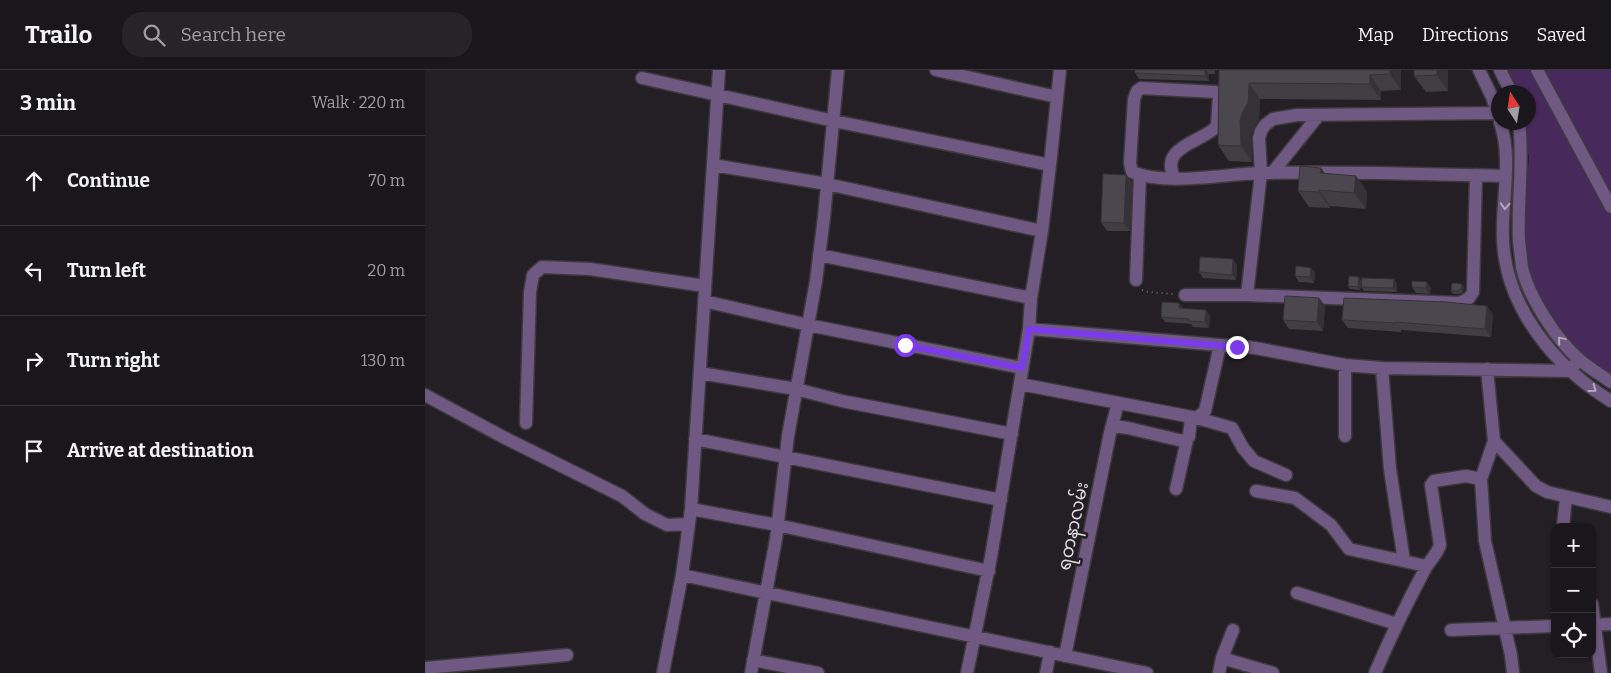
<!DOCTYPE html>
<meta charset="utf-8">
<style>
body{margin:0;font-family:Bitter,"Noto Sans Myanmar",serif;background:#272429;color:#f1f3f6}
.controls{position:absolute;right:15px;bottom:15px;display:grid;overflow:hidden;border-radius:10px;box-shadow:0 1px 4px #0004}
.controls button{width:45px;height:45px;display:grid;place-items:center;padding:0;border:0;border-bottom:1px solid #38363b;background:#1a171c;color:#f1f3f6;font:25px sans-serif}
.compass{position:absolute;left:1066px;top:15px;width:45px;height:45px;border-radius:50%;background:#1a171c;box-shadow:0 1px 4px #0004;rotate:348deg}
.stop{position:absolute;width:15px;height:15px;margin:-11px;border:4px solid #7c3aed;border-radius:50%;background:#fff}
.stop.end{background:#7c3aed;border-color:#fff;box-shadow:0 1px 5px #0008}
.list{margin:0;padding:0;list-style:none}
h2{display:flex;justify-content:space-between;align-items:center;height:65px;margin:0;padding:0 20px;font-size:21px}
h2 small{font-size:16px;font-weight:400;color:#9f9fa3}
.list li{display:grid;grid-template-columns:32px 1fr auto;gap:15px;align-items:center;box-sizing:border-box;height:90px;padding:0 20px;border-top:1px solid #38363b}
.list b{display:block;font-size:19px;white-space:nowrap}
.list em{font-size:16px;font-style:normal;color:#9f9fa3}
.icon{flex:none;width:28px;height:28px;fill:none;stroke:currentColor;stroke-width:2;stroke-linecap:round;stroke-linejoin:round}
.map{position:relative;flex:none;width:1186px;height:603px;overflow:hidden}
header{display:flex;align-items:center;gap:30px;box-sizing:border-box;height:70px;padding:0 25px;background:#1a171c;border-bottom:1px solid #38363b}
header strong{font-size:24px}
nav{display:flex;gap:28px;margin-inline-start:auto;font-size:18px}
.search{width:350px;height:45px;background:#272429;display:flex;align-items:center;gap:12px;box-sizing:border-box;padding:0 18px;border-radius:20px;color:#9f9fa3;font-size:19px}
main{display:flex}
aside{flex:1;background:#1a171c}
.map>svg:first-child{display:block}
.green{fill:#47295b}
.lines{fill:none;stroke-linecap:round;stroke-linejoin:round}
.minor-casing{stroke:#3d3a3f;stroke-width:15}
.path{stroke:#6b686d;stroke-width:2;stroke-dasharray:1 4;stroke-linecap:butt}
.minor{stroke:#6f5881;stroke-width:12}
.wall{fill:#403d43}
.shaded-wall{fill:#343237}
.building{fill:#4b474e;stroke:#343237}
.oneway{stroke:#b2a8bb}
.route{stroke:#7c3aed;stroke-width:6}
.labels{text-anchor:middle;stroke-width:5;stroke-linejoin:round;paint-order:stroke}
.street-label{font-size:18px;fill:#dfdde1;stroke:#231f25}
</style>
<header>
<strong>Trailo</strong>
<div class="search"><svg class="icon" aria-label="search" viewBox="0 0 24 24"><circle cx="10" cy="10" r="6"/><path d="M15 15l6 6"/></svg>Search here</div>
<nav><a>Map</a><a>Directions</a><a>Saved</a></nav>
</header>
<main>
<aside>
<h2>3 min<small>Walk · 220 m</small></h2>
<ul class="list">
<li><svg class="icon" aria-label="ahead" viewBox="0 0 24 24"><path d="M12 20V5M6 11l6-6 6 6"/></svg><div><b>Continue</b></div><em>70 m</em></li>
<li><svg class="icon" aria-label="left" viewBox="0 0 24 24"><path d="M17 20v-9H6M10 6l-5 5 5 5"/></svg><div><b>Turn left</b></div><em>20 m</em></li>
<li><svg class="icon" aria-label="right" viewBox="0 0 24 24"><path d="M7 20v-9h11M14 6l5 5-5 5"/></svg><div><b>Turn right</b></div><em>130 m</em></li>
<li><svg class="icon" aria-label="arrive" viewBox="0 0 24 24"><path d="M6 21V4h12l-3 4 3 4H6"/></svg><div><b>Arrive at destination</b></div></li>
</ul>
</aside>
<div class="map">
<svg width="1186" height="603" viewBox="0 0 1186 603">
<rect width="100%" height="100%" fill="#231f25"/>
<path class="green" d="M1072,0H1186V312L1144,279L1107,229L1097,186L1104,86L1093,53L1104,52V22H1082Z"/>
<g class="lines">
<g class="minor-casing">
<path id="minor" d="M511,0L632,27
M1054,0L1067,27L1074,47
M1075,0L1086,22
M1112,0L1186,137
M217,8L409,51L625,95L635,0
M1075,52C1088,90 1076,132 1078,170C1081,238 1130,297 1186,331
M1094,52C1099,92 1092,131 1094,171C1095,179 1096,189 1097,197C1103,226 1132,271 1155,290C1164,298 1176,305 1186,312
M288,95L402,114L617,161
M847,103L893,46
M750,109C732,76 779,72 792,56L794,25L791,22L716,18L712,21L709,29L705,93L707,102C742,116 798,104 836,103C917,101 999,104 1080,106
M394,185L606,228
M711,210L715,105
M760,225H822L1035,233L1044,228L1048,222L1051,105
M822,225L836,103L834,68L836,61L840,55L848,49L872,45L1074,43
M279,231L383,255L597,298
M604,259L606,228L617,161L625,95
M1062,299L1069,371L1056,409L1060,471L1086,585L1088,603
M275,303L371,319L417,331L587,364
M595,314L772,348L807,358L818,378L829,391L861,405
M0,325L80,368L197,426L220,444L242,455L264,454
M772,348L780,341L795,275
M101,353L105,222L108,205L117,197L165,199L280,216
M688,356L703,358L758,371L764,367L766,348
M920,366V295
M270,369L576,430
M1069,371L1111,416L1122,422L1186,437
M751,419L762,370
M831,421L870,428L906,455L924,479L1001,496
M266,439L352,455L564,501
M1138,457L1141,427
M979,491L965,399L957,298L1144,301L1154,290
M257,505L722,603
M872,523L972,554
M1167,534L1176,603
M1167,555L1186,554
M1026,560L1130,556
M640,586L685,363L693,333
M797,588L848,603
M328,590L393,603
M0,598L142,585
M238,603L257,505L266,439L294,0
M326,603L351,469L363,366L391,211L399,147L413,0
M542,603L566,487L604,259L830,278L920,295L957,298
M621,603L625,582
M794,603L797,588L808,560
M950,603C965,568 981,535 999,501C1003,492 1012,485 1015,475L1006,415L1009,411L1041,406L1056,409"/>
</g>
<path class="path" d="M717,220L723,222L749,224"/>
<use href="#minor" class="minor"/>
</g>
<path class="wall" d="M710,0H790V4H784V11L714,9L710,3Z
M794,0H976V20L956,21V30L835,29L834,49L829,57L826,66L827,92L804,91L793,75Z
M1023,0V21L1001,22L989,6Z
M896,98L900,104L931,106L942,122L941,139L905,136V138L884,137L873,121Z
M701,105L707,113L705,161H682L676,152Z
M808,189L812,195L811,210L778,208L774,202Z
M886,198L890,203L889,213L874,212L870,206Z
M969,209L972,214V222L939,221L936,217Z
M936,210L935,220L925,219L923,216Z
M1002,212L1006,218L1005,224L991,223L987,217Z
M1039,217L1038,222L1034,224H1028L1026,221Z
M894,228L900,236L898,261L864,259L858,250Z
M754,233L758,239L781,240L785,246L784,258L768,257L766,254L740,252L736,247Z
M1068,244L1066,267L976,260V262L923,258L917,250Z"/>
<path class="shaded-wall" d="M780,0H781L784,4V11L780,6Z
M965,0H976V20L965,4Z
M1012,0H1023V21L1012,5Z
M945,5L956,21V30L945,14Z
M824,13L835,29L834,49L829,57L826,66L827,92L816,76L815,50Z
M896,98L907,114L895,103Z
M701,105L707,113L705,161L699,153Z
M931,106L942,122L941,139L929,123Z
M894,120L905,136V138L894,122Z
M808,189L812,195L811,210L807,205Z
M886,198L890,203L889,213L885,207Z
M934,207L936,210L935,220L933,217Z
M969,209L972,214V222L968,218Z
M1002,212L1006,218L1005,224L1001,218Z
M1037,214L1039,217L1038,222L1036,219Z
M894,228L900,236L898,261L892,252Z
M754,233L759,239L754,238Z
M1062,236L1068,244L1066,267L1060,259Z
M781,240L785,246L784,258L780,252Z"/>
<path class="building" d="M710,0H780V6L710,3Z
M794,0H965V4L945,5V14L824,13L823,33L818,41L815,50L816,76L793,75Z
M989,0H1012V5L989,6Z
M875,96L896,98L895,103L931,106L929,123L894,120V122L873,121Z
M678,104L701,105L699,153L676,152Z
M775,187L808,189L807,205L774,202Z
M871,196L886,198L885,207L870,206Z
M924,206L934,207L933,217L923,216Z
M937,208L969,209L968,218L936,217Z
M987,211L1002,212L1001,218L987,217Z
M1027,213L1037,214L1036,219L1032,221H1026Z
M860,226L894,228L892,252L858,250Z
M919,228L1021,232L1062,236L1060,259L970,252V253L917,250Z
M737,232L754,233V238L781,240L780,252L764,251V249L736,247Z"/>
<defs><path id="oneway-chevron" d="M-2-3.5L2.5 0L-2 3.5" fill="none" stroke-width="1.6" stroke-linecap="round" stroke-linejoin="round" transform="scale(1.25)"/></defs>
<g class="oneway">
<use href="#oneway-chevron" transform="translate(1080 136) rotate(93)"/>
<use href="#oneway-chevron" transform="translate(1136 270) rotate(-130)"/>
<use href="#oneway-chevron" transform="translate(1168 319) rotate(36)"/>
</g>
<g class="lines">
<path class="route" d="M480,275L597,298L604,259L812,277"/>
</g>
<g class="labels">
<g class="street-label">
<text transform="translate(648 456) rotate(-78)" y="6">ရတနာလမ်း</text>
</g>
</g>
</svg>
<div class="controls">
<button>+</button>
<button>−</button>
<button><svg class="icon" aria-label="locate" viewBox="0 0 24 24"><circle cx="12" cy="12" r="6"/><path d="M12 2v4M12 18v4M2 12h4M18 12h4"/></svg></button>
</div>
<svg class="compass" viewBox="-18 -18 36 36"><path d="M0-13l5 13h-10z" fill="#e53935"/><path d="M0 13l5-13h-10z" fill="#9f9fa3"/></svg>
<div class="stop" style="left:480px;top:275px"></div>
<div class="stop end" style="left:812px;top:277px"></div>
</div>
</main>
